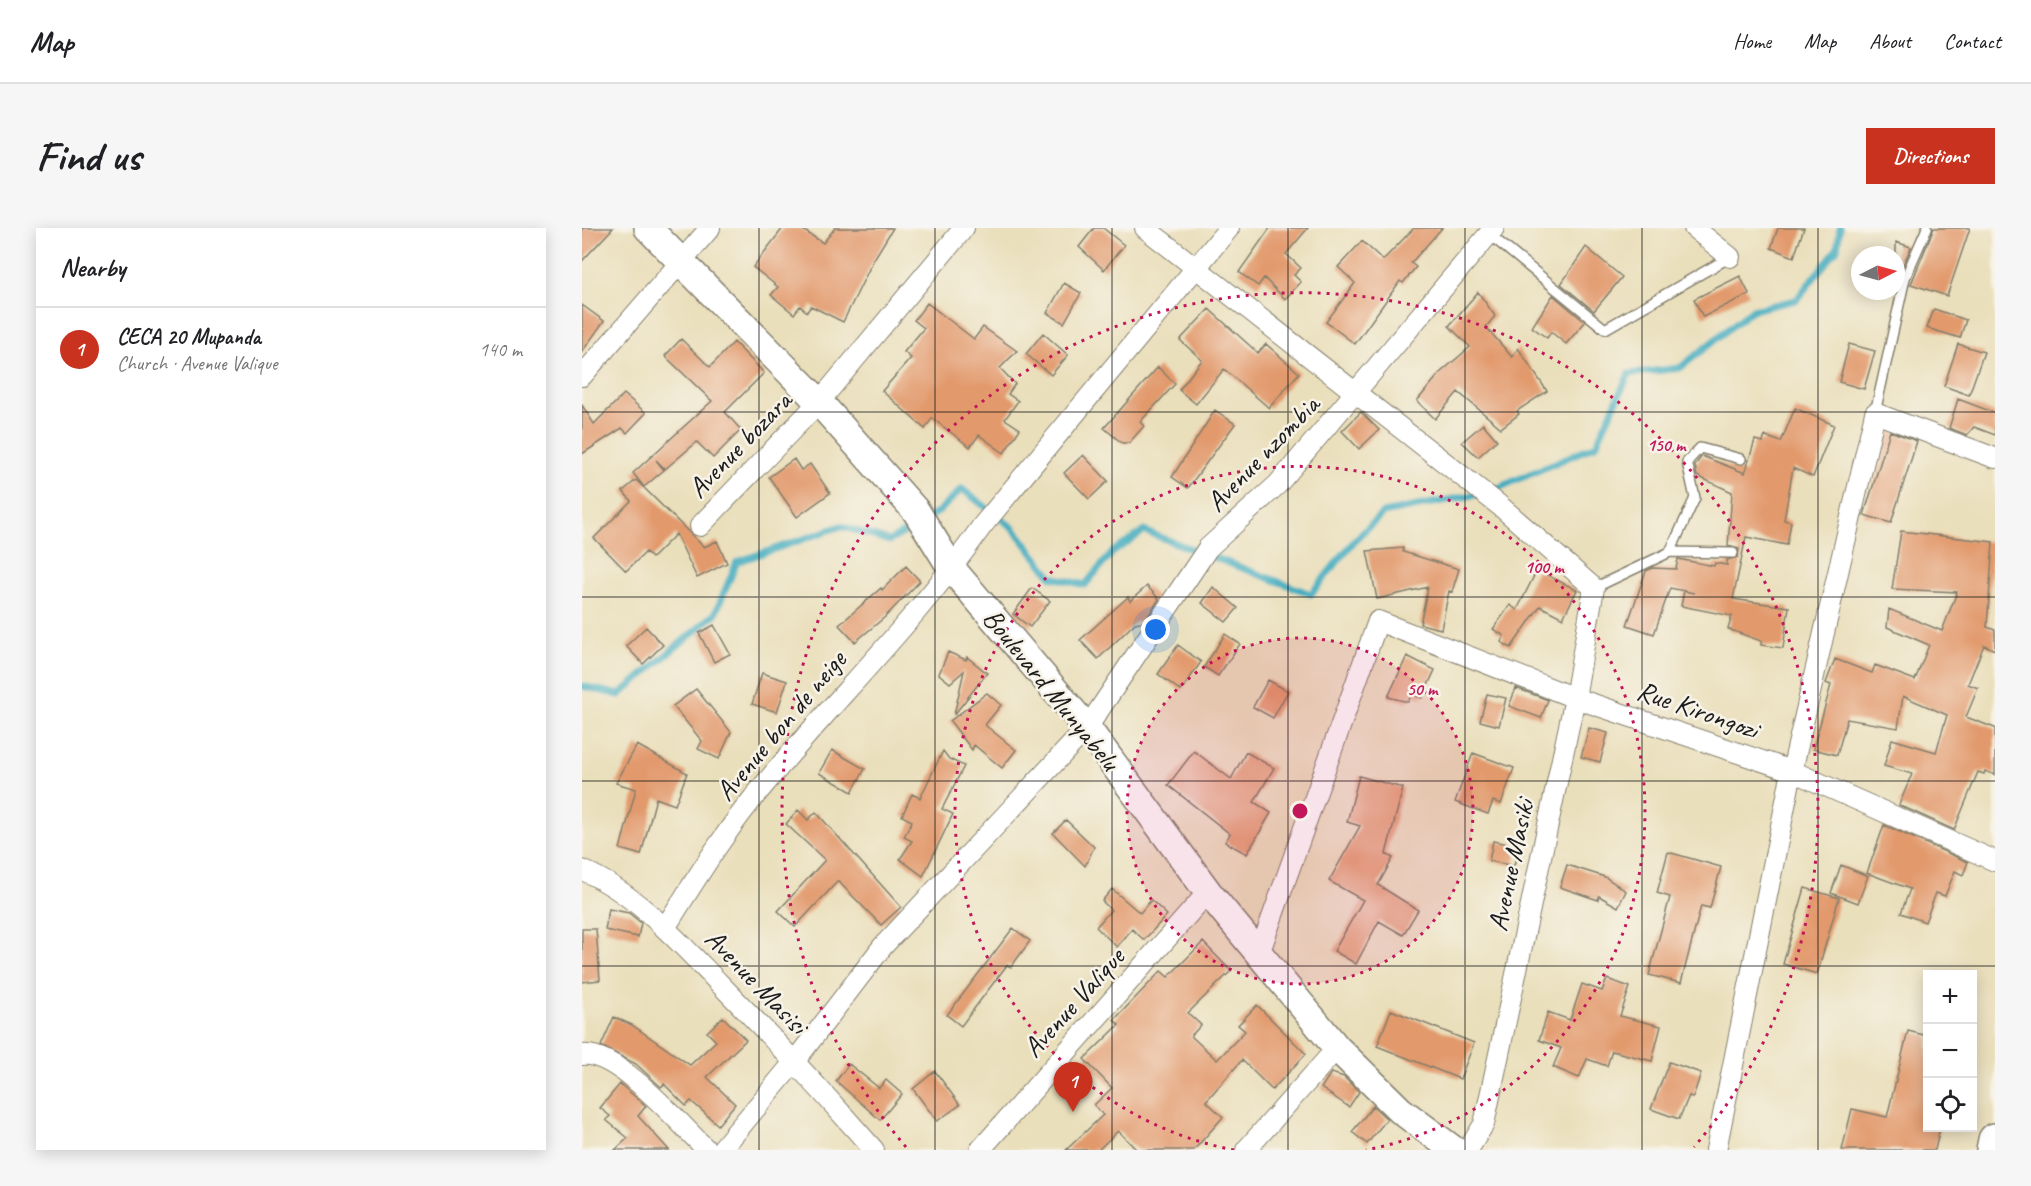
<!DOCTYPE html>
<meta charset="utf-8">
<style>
body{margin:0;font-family:Caveat,sans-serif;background:#f6f6f6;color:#202124}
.controls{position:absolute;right:18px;bottom:18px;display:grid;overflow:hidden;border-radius:0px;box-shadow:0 3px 15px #0003}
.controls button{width:54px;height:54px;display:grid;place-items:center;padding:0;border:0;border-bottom:2px solid #e0e0e0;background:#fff;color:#202124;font:30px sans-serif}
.compass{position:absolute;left:1269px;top:18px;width:54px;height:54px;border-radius:50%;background:#fff;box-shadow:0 3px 15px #0003;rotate:84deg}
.you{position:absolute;left:574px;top:402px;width:21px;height:21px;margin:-15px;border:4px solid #fff;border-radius:50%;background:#1a73e8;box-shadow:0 0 0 9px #1a73e833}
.badge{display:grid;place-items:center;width:39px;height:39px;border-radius:50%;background:#c8321e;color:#fff;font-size:20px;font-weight:700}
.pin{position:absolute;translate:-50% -50px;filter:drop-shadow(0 2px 3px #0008)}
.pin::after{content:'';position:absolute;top:32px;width:21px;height:18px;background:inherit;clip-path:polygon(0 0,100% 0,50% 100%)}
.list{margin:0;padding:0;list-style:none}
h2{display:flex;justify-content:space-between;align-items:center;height:78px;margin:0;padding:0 24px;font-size:26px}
h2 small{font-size:20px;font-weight:400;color:#757577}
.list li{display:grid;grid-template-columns:39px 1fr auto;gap:18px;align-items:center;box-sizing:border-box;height:84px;padding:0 24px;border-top:2px solid #e0e0e0}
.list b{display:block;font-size:22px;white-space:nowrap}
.list p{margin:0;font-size:20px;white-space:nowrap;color:#757577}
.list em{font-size:20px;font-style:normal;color:#757577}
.icon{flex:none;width:33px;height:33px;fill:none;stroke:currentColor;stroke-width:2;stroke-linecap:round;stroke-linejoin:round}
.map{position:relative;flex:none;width:1413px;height:922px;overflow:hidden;border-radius:0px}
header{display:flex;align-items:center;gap:36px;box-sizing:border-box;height:84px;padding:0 30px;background:#fff;border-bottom:2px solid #e0e0e0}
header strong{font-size:28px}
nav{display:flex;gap:33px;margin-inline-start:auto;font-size:21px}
.intro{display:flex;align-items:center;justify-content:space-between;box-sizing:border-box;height:144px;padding:0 36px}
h1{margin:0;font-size:42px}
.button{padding:15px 27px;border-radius:0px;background:#c8321e;color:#fff;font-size:21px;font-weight:700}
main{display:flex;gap:36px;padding:0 36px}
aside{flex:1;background:#fff;border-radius:0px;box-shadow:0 3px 15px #0003}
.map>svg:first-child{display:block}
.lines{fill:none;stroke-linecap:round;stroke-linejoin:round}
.stream{stroke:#40acbf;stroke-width:7}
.building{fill:#e2996c}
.lane-casing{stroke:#837e6c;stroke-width:12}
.street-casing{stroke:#837e6c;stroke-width:22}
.secondary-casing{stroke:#837e6c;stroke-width:30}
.highway-casing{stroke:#837e6c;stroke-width:36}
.lane{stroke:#fff;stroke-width:9}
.street{stroke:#fff;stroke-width:20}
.secondary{stroke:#fff;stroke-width:27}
.highway{stroke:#fff;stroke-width:33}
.grid{fill:none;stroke:#1c1c1c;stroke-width:1.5;stroke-opacity:0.55}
.ring{fill:none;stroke:#c2185b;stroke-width:3;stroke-dasharray:3 6}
.labels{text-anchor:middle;stroke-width:5;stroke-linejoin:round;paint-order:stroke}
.street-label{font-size:28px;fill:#1c1c1c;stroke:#f7f3e8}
.centre{fill:#c2185b;stroke:#f7f3e8;stroke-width:3}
.ring-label{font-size:18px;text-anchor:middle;font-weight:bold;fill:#c2185b;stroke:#f7f3e8;stroke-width:5;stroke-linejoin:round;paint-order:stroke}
</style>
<header>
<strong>Map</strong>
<nav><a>Home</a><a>Map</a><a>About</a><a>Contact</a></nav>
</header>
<div class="intro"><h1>Find us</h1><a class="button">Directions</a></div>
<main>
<aside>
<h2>Nearby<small></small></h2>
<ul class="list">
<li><span class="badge">1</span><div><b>CECA 20 Mupanda</b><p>Church · Avenue Valique</p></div><em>140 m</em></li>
</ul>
</aside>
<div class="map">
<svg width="1413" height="922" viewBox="0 0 1413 922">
<rect width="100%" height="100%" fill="#f7f3e8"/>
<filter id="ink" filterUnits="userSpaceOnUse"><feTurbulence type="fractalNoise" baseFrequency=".0167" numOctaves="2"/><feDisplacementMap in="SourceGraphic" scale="12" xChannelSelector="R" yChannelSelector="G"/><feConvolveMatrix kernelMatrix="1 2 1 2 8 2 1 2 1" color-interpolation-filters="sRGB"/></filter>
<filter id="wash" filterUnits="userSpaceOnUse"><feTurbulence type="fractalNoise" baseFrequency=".008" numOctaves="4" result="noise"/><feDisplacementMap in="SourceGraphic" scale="24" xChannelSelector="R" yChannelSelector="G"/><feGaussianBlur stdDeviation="1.35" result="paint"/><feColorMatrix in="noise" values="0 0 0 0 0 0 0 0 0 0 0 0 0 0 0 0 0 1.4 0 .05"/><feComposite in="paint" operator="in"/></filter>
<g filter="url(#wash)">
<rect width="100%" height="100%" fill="#eadfbb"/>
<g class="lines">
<path class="stream" d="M907,264L1014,217L1047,146L1098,140L1170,82L1214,72L1255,21L1258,0
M344,291L356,284L380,261L431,300L470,349L503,357L531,324L562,303L729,366L773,312L801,285L896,266
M0,458L37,467L133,386L155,334L259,298L307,313L335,297"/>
</g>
<g id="blocks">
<path class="building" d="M0,0H31L0,33Z
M201,0H218L241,15L253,0H311L292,31L261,94L229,78L225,84L218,78L212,86L189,67L196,59L171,39Z
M512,0H521L542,17L522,42L497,19Z
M688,0H726L704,26L719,40L712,47L719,54L703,71L682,50L676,58L657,44Z
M832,0H860L829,35L834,39L821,55L818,53L773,116L744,94L773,55L756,39L780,13L801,32Z
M1196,0H1222L1212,29L1189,20Z
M1352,0H1388L1365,68L1329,56Z
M1314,14L1329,19L1318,44L1314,42Z
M1004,19L1040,49L1012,83L979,56Z
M1158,48L1167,66L1121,89L1112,71Z
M482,55L499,65L482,95L465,85Z
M896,64L913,88L904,99L930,129L936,120L965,163L935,183L937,186L919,200L876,164L853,191L835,173L859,144L888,119L867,98Z
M971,67L1003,94L984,116L969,104L965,110L950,99Z
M345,75L392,111L401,99L435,123L418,140L433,156L426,166L436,173L423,191L438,201L422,225L397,207L388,219L350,190L343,201L300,163L329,130L322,124L342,100L332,92Z
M0,77L22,93L0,124Z
M627,81L676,125L684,116L717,145L687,180L642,141L614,176L597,162L620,132L598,112Z
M1352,81L1384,92L1378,110L1345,100Z
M461,105L486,127L469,147L444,126Z
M99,111L128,139L152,114L182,145L143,184L159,202L131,230L115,214L83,241L74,232L82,242L62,259L51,245L130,173L83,128Z
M1267,116L1293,123L1282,161L1257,154Z
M1376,116L1402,124L1387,167L1362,158Z
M576,139L593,156L558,194L562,198L547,215H540L522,200Z
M42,166L64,185L45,205L40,200L0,226V177L12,196Z
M1376,171L1413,185V207L1392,199L1385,207L1367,200Z
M1213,180L1252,197L1231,249L1211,240L1202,292L1209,294L1205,317L1164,309L1151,371L1207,379L1201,420L1179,417V413L1146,401L1150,388L1099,378L1102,363L1112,365L1088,360L1072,406L1045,397L1064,343L1070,340L1094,341L1096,331L1132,338L1133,335L1145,337V332L1156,329L1157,321L1146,318L1150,264L1115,248L1113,237L1120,228L1163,245L1173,212L1181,214L1183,208L1199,214Z
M633,182L653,196L606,260L590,249Z
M779,184L797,202L777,221L760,203Z
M901,196L915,212L896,229L880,214Z
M1308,203L1335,213L1309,295L1282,287Z
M501,227L526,253L507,271L482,245Z
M212,231L219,242L228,236L248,265L215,289L187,249Z
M54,252L122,319L135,313L145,335L115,350L94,306L70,330L64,324L44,343L12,310L49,273L41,263Z
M1319,303L1411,314L1405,399L1413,402V422L1402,417L1386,456L1396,460L1384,489L1413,500V547L1403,543L1402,546L1396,544L1372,602L1317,577L1330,546L1302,538L1310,511L1354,524L1365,487L1321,468L1316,500L1265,491L1255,527L1231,521L1249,457L1244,455L1253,431L1290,445L1293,437L1333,452L1347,417L1305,399L1307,381L1360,403L1375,364L1310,361Z
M821,320V324L877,341L870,364L867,363L859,401L838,396L846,359L795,371L785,323Z
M324,338L338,353L303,389L273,414L257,397L299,360L300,362Z
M955,342L995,362L981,390L958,378L929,420L919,414L922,408L911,401L928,377L935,382Z
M565,358L577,371L563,393L553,395L516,431L498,412L546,369L548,373Z
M631,359L656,380L644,394L620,375Z
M450,360L468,373L448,399L431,386Z
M132,397L148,426L132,434L117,405Z
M64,399L81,417L61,436L44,418Z
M643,406L658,416L636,448L622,439Z
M596,417L619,434L599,463L576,446Z
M366,424L384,432L385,429L405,445L372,487L382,443L368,455L357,446Z
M825,428L853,442L840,470L830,466L826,474L806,469Z
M180,445L205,453L195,484L170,476Z
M686,452L706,463L691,490L671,479Z
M934,460L966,472L959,490L927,478Z
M114,461L149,504L137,531L116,521L120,513L91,478Z
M405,465L419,477L403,497L434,522L420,540L392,517L390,522L368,493Z
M905,466L924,470L917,498L898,493Z
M1007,500L1026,505L1018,534L999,529Z
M55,517L105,545L93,577L74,570L59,627L38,621L54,561L34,555Z
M250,522L283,541L270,564L237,545Z
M361,523L367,531L382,538L360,581L371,586L341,648L318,631L330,613L322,609L330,593L320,588L330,566L338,570Z
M612,523L649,551L664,524L692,540L672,574L689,585L665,626L643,614L648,606L586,557Z
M891,525L932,540L919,576L911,573L906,586L873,574Z
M777,548L821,560L804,626L811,630L796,657L836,682L821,707L797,693L774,736L752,723L781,672L747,653L778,598L765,594Z
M216,582L226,592L234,584L319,679L299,697L256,653L213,699L196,683L243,632L204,596Z
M484,592L512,619L503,638L471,605Z
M1302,597L1386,634L1381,647L1373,643L1363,668L1354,665L1343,694L1319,685L1328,661L1285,645Z
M911,613L936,618L932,638L907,633Z
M1086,624L1139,639L1128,680L1119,678L1099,755L1067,747L1088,669L1075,665Z
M985,637L1023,649L1044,663L1036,679L1017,668L1016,672L978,659Z
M1259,637L1286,648L1276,675L1249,665Z
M1223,660L1257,670L1235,746L1201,736Z
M530,661L558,685L569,672L585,687L562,712L550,701L535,719L514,699L529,682L520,673Z
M27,681L47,685L59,695L56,709L23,702Z
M431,700L448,713L429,739L425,737L379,798L365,787Z
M0,701H14L18,752L0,754Z
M621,714L649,743L606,785L619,797L609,808L635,832L663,803L656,797L675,777L724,826L690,862L660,832L624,873L641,889L612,922H555L536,903L516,922H484L521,887L512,877L530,860L502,831L537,797L532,792L579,743L586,749Z
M1025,751L1048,759L1038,788L1079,798L1070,833L1030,823L1025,838L1005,831L997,850L971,839L979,820L957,812L966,784L988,792L1000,756L1020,763Z
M809,782L892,815L878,851L795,818Z
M32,789L50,797L108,837L134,813L125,804L141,789L164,812L125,849L153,876L136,897L109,873L104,878L82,856L79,859L54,836L19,818Z
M1326,803L1346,808V900H1358L1353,922H1260L1270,881L1305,889Z
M1087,834L1119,845L1111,869L1107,868L1097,891L1069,881Z
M267,836L297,860L304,852L320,866L298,892L254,853Z
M353,843L378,877L355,893L331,861Z
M749,845L762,849L777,864L767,879L739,860Z
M38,856L64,878L56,888L87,922H33L46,910L24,892L28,888L18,880Z
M791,878L805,891L785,916L770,904Z"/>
</g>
</g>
<g filter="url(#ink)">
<use href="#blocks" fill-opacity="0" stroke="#837e6c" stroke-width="1.5"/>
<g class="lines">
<g class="lane-casing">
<path id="lane" d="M907,6L1023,101L1148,29
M1293,185L1323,50L1345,0
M1088,324L1113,270L1105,234L1118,220L1159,231
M1012,360L1088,324L1151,325"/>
</g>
<g class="street-casing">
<path id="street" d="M563,0L917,277L1012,360L993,470L902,896L886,922
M1112,0L1148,29
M0,148L128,0
M118,298L237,174L382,0
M0,642C54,665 97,714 137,755C190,809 242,865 292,922
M83,700C114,651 144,601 182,557C254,470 336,391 400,298L647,0
M677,726L796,393L993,470L1210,543L1413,633
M0,827C36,823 98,896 125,922
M139,922L213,833L301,718L505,500L626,320L696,256L912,0
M398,922L626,664
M664,922L755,820
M1134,922L1210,543L1293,185L1413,230"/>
</g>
<g class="secondary-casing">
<path id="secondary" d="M66,0L237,174L334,283L370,341L505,500L626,664L755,820L818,882L872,922"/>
</g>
<g class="highway-casing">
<path id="highway" d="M1411,922L1413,912"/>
</g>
<use href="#lane" class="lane"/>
<use href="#street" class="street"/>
<use href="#secondary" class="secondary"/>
<use href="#highway" class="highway"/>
</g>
</g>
<path class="grid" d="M177,0V922M353,0V922M530,0V922M706,0V922M883,0V922M1060,0V922M1236,0V922M0,184H1413M0,369H1413M0,553H1413M0,738H1413"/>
<circle cx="718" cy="583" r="173" fill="#c2185b" fill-opacity=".12"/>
<g class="ring">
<circle cx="718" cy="583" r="173"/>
<path d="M652 922A345 345 0 1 1 784 922"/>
<path d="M324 919A518 518 0 1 1 1112 919"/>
</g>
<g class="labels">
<g class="street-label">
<text transform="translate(157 216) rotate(-46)" y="10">Avenue bozara</text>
<text transform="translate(680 225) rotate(-46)" y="10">Avenue nzombia</text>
<text transform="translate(470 461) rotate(51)" y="10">Boulevard Munyabelu</text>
<text transform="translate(1116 481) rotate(19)" y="10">Rue Kirongozi</text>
<text transform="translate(198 497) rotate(-50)" y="10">Avenue bon de neige</text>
<text transform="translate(928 637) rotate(-78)" y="10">Avenue Masiki</text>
<text transform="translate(175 753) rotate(46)" y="10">Avenue Masisi</text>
<text transform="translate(491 774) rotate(-48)" y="10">Avenue Valique</text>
</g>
</g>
<circle cx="718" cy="583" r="9" class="centre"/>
<g class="ring-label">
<text x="1084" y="223">150 m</text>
<text x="962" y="345">100 m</text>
<text x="840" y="467">50 m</text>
</g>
</svg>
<div class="controls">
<button>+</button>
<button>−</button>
<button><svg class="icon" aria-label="locate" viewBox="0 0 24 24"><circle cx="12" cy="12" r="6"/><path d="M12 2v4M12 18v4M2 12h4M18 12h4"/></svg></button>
</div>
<svg class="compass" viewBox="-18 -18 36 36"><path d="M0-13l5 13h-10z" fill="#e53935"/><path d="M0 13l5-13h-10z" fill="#757577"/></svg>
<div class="you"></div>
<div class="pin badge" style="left:491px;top:884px">1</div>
</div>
</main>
